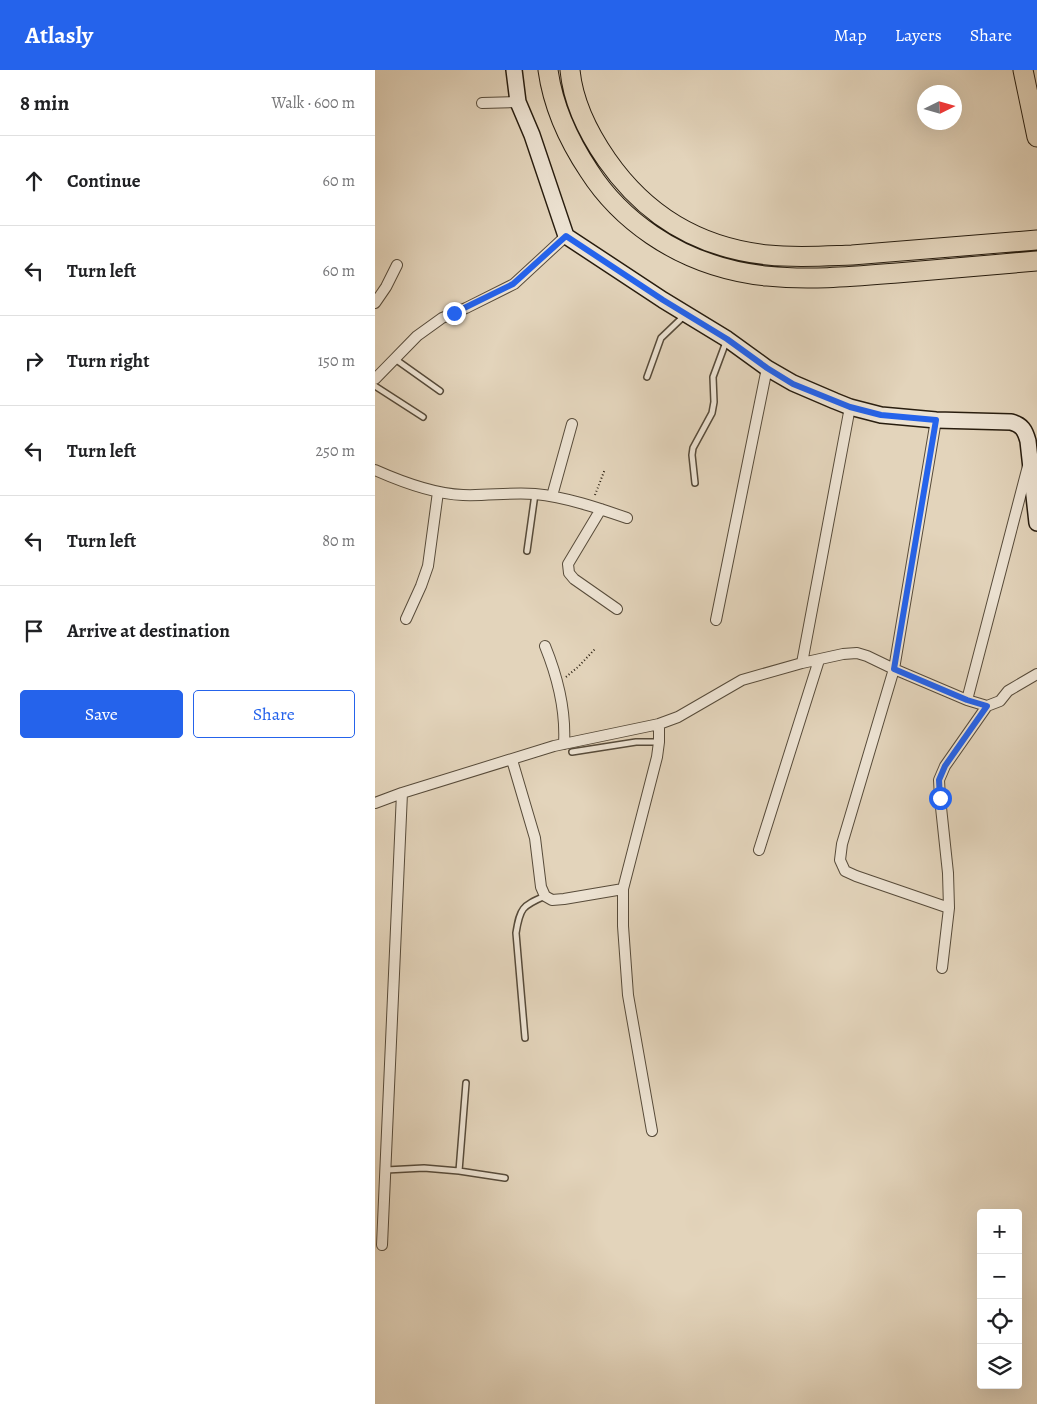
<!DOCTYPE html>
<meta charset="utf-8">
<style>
body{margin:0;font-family:Alegreya,serif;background:#f2f2f2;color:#202124}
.controls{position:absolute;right:15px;bottom:15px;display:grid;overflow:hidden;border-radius:5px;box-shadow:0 5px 20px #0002}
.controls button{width:45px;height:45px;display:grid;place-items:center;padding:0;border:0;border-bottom:1px solid #e0e0e0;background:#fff;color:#202124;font:25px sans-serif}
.compass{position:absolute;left:542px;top:15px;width:45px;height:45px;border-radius:50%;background:#fff;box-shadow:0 5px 20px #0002;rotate:85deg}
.stop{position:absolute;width:15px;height:15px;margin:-11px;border:4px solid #2563eb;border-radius:50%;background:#fff}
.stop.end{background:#2563eb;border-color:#fff;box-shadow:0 1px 5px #0008}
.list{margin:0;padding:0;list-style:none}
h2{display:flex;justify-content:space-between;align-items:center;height:65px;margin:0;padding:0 20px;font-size:21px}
h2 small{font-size:16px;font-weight:400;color:#757577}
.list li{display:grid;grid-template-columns:32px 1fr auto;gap:15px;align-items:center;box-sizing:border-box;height:90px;padding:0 20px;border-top:1px solid #e0e0e0}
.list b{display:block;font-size:19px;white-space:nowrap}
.list em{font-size:16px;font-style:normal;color:#757577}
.actions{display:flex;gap:10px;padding:15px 20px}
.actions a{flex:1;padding:11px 0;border:1px solid #2563eb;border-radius:5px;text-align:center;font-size:18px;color:#2563eb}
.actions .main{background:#2563eb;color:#fff}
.icon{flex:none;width:28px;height:28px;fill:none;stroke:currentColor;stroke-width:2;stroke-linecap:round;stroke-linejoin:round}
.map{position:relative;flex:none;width:662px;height:1334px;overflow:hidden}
header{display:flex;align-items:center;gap:30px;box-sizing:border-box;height:70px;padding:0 25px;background:#2563eb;color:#fff}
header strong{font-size:24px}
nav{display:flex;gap:28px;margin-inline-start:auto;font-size:18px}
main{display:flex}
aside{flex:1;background:#fff}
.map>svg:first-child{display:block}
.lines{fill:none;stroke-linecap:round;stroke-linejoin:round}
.lane-casing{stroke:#574b3a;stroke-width:8}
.street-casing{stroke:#574b3a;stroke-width:12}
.secondary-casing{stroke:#281d0f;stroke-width:18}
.highway-casing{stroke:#281d0f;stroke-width:21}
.path{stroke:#281d0f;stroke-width:2;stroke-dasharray:1 2.5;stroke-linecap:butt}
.lane{stroke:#ede3d3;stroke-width:5}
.street{stroke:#ede3d3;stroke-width:10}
.secondary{stroke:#ede3d3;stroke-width:15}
.highway{stroke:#e3d4bb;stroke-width:19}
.route{stroke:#2563eb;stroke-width:6}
</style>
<header>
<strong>Atlasly</strong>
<nav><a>Map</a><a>Layers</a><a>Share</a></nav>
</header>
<main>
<aside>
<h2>8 min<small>Walk · 600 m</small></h2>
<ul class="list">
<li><svg class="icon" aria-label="ahead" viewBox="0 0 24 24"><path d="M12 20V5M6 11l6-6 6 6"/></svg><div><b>Continue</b></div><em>60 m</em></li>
<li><svg class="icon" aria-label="left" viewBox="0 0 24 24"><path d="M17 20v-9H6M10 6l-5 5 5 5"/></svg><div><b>Turn left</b></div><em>60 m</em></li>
<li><svg class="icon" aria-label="right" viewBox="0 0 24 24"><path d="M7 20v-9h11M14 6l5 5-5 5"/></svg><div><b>Turn right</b></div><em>150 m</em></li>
<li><svg class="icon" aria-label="left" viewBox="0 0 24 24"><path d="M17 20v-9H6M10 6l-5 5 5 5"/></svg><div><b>Turn left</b></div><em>250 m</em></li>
<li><svg class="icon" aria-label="left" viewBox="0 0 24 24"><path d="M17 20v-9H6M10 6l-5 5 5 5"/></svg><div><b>Turn left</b></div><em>80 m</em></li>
<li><svg class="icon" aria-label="arrive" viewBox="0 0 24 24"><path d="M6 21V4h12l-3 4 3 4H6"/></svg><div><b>Arrive at destination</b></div></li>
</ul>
<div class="actions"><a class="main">Save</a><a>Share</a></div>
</aside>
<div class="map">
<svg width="662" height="1334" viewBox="0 0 662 1334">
<rect width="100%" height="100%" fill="#e3d4bb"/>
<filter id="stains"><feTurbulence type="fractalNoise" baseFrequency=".004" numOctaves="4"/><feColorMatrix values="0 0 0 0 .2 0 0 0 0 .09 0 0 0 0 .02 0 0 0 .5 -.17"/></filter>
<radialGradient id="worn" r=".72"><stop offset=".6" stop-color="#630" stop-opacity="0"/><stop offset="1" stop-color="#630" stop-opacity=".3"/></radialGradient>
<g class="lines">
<g class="lane-casing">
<path id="lane" d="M20,289L65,321
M272,307L286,268L309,246
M0,316L48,347
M320,413L317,385L318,378L337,343L339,332L338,307L351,272
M152,481L160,424
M197,682L261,672H284
M150,968L141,863C145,838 147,836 170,826
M11,1100L49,1098L84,1101L130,1108
M84,1101L91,1013"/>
</g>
<g class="street-casing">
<path id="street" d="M107,33L143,32
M0,233L11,217L22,195
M0,309L42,266L67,248L91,238L139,214L191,166
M561,350L519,599L467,774L465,790L470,801L481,806L574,838L573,803L565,728L564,710L570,696L612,636
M0,400C27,412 58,424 88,425C112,426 136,422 160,424C191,427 223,438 252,448
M177,426L197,354
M226,439L193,494L194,503L199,509L242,539
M31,549L46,516L53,496L63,422
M341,550L392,298
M170,576C183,608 191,640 189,674
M427,593L475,337
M592,630L653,396
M137,690L160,768L166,817L170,826L177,830L189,829L248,819
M0,733L27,723L179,676L284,654L303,647L367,610L427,593L468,584L482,583L492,586L519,599L592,630L612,636L625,631L633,621L662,604
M384,780L444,590
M567,898L574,838
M277,1061L253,925L248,856V819L282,687L284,672V654
M7,1175L27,723"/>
</g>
<g class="secondary-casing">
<path id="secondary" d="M139,0L143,32L157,65L191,166L288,230L352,269L392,298L418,313L460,331L475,337L506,345L561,350L636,352C647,355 650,360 653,371L662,453"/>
</g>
<g class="highway-casing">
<path id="highway" d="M173,0C178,36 194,71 214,101C230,126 252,148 277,165C355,218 434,210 522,203C569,199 615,195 662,191
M195,0C198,32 214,64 232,90C271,146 325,178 393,185C421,188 449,186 477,185L662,170
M648,0L662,67"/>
</g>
<path class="path" d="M220,425L230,399
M191,607L203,597L220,579"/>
<use href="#lane" class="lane"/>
<use href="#street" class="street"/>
<use href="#secondary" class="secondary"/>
<use href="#highway" class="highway"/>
</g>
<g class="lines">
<path class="route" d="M79,243L138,214L191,166L288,230L352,269L392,298L418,314L475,337L506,345L561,350L519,599L592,630L612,636L570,696L564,710L565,728"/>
</g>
<rect width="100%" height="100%" filter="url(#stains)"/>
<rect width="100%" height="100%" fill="url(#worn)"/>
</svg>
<div class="controls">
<button>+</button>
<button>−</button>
<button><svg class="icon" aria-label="locate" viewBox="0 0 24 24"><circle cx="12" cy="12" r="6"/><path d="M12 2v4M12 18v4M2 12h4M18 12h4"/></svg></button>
<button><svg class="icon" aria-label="layers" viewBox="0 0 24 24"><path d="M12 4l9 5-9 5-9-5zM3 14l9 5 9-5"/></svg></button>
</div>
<svg class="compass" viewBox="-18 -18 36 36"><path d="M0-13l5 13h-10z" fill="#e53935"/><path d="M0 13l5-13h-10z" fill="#757577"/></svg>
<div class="stop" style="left:565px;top:728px"></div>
<div class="stop end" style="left:79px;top:243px"></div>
</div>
</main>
